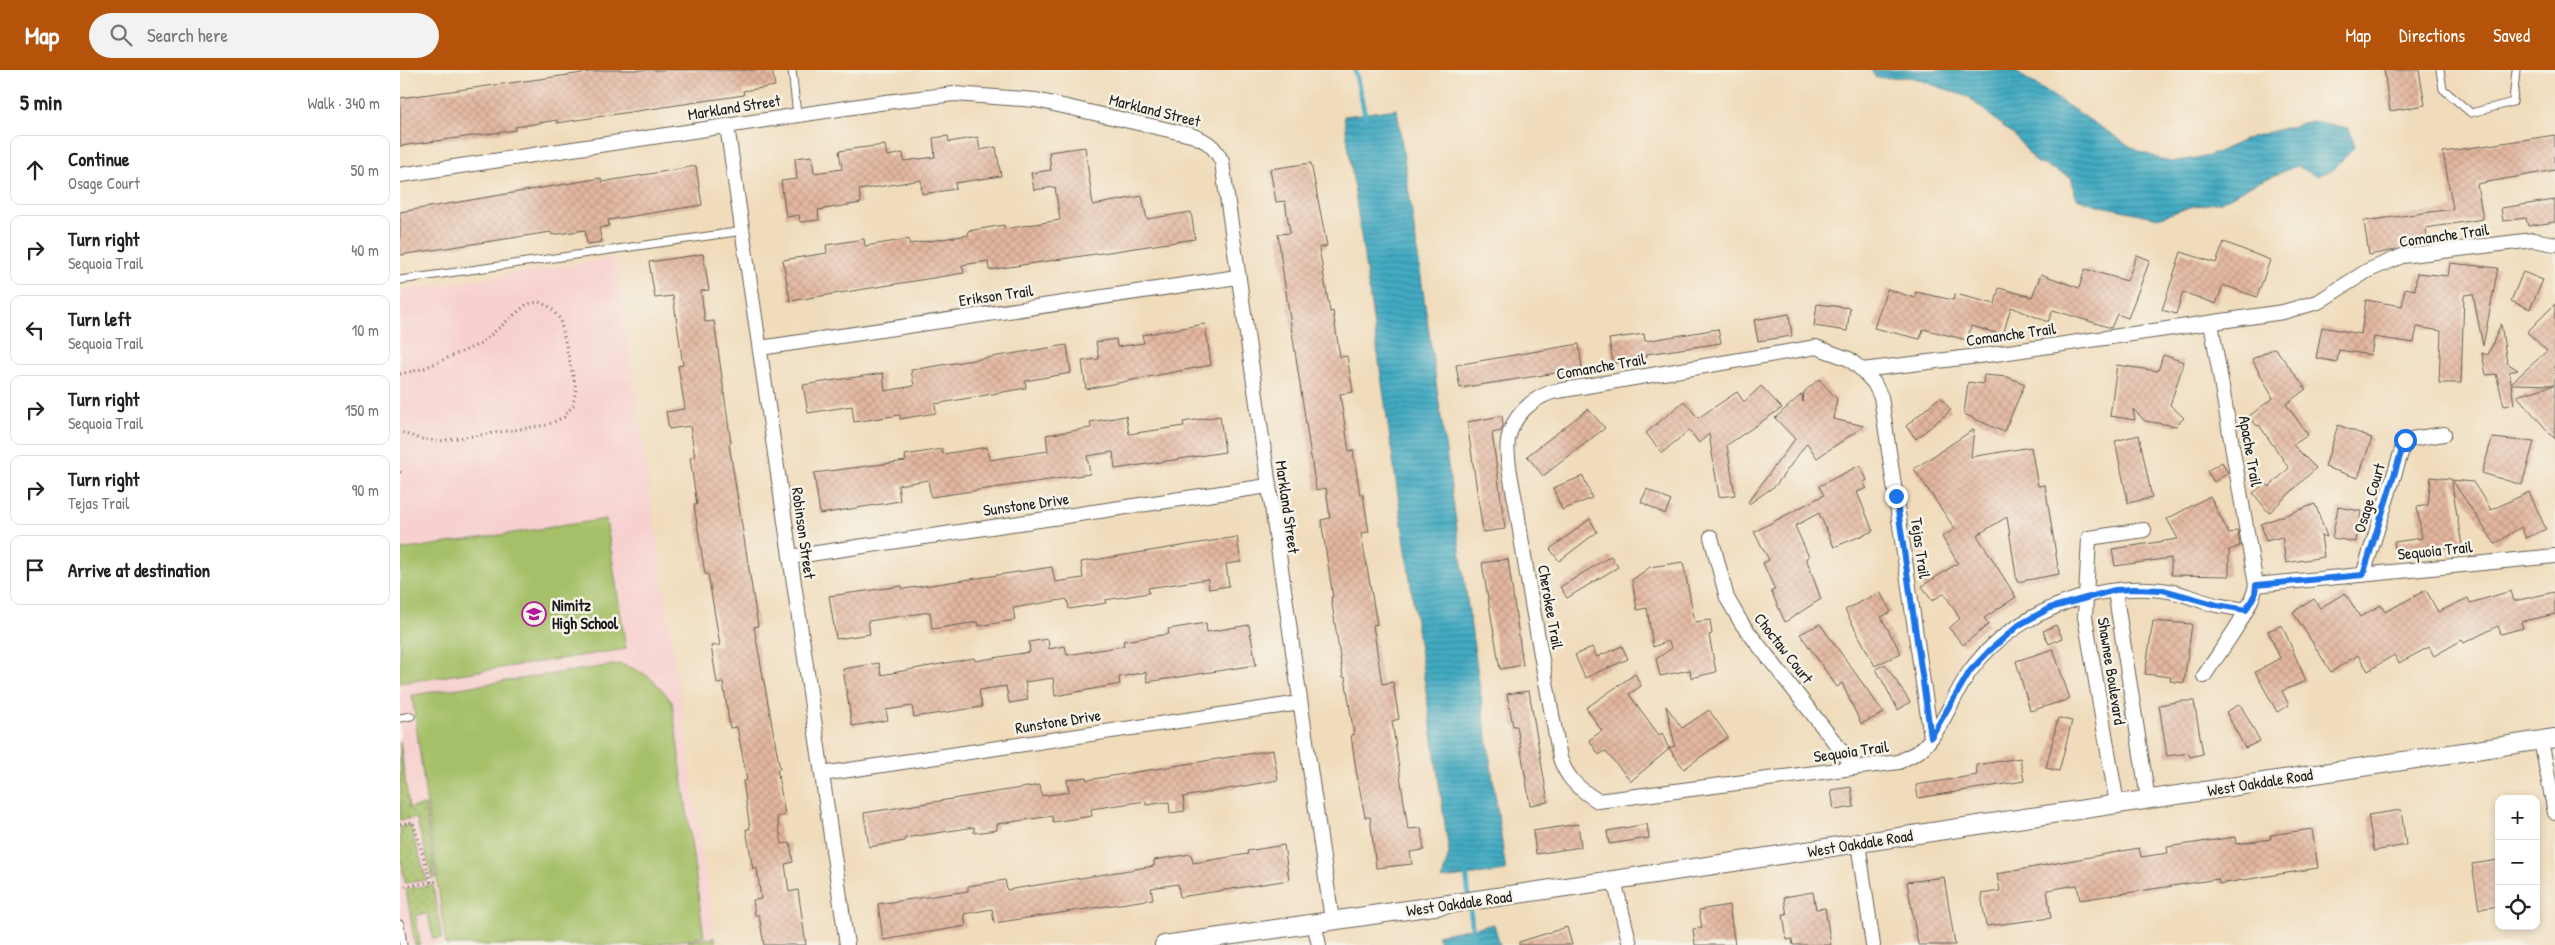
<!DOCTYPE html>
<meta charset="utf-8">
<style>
body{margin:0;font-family:"Patrick Hand",sans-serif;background:#f2f2f2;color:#222}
.controls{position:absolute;right:15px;bottom:15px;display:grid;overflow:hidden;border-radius:10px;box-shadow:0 2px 8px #0003}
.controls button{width:45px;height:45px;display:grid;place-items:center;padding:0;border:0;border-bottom:1px solid #e0e0e0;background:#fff;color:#222;font:25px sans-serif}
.stop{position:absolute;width:15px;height:15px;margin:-11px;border:4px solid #1a73e8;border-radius:50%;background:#fff}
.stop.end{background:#1a73e8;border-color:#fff;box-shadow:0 1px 5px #0008}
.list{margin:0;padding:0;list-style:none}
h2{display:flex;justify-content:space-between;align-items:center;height:65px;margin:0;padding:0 20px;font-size:21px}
h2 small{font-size:16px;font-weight:400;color:#767676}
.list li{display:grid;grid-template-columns:32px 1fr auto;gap:15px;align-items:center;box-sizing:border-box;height:70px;margin:0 10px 10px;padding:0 10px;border:1px solid #e0e0e0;border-radius:10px}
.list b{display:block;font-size:19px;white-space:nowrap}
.list p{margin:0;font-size:16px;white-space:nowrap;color:#767676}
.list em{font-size:16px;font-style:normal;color:#767676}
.icon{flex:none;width:28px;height:28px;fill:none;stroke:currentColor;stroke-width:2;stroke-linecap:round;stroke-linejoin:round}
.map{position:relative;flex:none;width:2155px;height:875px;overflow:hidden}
header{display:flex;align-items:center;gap:30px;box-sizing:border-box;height:70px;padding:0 25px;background:#b45309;color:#fff}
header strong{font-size:24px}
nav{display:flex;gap:28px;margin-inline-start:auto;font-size:18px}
.search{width:350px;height:45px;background:#f2f2f2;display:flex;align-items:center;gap:12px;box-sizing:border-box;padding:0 18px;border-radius:28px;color:#767676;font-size:19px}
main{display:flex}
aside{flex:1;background:#fff}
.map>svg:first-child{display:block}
.built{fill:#f7d0cf}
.grass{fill:url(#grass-dots);stroke:#606e42}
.pitch{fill:#a5c067;stroke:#606e42}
.water{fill:url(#water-rules);stroke:#2f636f}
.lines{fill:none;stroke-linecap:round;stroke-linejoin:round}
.stream{stroke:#42aac2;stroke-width:5}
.building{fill:url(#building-cross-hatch)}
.service-casing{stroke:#665f54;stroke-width:9}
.minor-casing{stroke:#665f54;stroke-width:16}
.tertiary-casing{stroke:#665f54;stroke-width:20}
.path{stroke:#665f54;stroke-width:3;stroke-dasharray:1 4;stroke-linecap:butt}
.service{stroke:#fff;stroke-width:7}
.minor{stroke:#fff;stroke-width:14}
.tertiary{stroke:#fff;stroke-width:18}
.route{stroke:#1a73e8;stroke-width:6}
.labels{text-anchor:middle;stroke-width:5;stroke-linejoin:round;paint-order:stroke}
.street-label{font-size:16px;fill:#1c1c1c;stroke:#f7f3e8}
.poi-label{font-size:16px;font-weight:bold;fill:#1c1c1c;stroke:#f7f3e8;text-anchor:start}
</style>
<header>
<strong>Map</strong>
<div class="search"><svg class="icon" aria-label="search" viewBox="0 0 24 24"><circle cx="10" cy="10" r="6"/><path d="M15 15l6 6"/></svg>Search here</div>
<nav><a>Map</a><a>Directions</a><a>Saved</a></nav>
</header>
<main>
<aside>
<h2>5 min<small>Walk · 340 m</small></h2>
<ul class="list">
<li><svg class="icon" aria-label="ahead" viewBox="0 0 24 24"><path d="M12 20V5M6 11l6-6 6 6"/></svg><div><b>Continue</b><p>Osage Court</p></div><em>50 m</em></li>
<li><svg class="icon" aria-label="right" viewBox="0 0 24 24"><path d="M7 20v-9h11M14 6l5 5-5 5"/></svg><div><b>Turn right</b><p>Sequoia Trail</p></div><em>40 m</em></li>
<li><svg class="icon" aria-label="left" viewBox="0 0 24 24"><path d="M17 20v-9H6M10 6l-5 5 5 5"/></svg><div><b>Turn left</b><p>Sequoia Trail</p></div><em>10 m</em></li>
<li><svg class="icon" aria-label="right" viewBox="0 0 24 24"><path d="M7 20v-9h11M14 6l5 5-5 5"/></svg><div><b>Turn right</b><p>Sequoia Trail</p></div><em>150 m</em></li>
<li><svg class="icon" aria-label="right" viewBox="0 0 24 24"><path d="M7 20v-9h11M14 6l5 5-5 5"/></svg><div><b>Turn right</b><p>Tejas Trail</p></div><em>90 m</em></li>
<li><svg class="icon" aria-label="arrive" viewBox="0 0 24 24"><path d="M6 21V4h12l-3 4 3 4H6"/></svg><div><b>Arrive at destination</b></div></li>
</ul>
</aside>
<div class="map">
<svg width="2155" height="875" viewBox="0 0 2155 875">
<defs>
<pattern id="grass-dots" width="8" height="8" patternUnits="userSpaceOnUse" patternTransform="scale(1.25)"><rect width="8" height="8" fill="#a5c067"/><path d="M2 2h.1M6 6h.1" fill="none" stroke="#8da459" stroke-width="1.8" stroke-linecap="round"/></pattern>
<pattern id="water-rules" width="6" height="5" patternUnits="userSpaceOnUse" patternTransform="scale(1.25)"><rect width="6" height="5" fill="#42aac2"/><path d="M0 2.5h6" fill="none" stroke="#368a9d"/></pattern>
<pattern id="building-cross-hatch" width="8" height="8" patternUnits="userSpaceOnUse" patternTransform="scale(1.25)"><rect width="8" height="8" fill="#e3b69f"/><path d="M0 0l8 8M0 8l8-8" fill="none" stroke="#c29c88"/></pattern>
</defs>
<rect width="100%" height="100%" fill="#f7f3e8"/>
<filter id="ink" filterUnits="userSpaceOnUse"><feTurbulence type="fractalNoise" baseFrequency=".02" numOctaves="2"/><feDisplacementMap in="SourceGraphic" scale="10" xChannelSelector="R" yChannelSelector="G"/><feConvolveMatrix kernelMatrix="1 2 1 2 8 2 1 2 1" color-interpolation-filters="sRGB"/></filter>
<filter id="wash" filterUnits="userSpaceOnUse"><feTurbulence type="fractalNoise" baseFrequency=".0096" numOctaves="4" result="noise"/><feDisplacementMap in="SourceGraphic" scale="20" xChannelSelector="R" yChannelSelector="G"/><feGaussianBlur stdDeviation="1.12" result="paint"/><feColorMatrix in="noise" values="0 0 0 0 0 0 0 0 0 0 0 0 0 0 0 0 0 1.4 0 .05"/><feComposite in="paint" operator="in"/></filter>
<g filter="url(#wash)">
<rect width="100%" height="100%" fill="#f0dcbb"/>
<path class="built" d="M216,188L316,875H0V221Z"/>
<path class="grass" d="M0,672L9,738L25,735L35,808L33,809L16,748L0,750Z
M10,755L27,810L5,813L0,782V757Z
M33,815L42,868L33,869L28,844L16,845L20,875H15L6,819Z
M315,868L316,875H289L288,871Z"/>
<path class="pitch" d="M206,449L226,579L0,613V480Z
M220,594C247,602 255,610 272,632L304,867L250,875H46L12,625Z"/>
<path class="water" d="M1471,0H1613L1736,80L1770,92L1809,86L1851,67L1912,51L1949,58L1955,76L1933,100L1916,106L1897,96L1851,115L1821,132L1790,137L1758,148L1701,136L1676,128L1671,107L1636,92L1615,66L1568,27L1511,7L1476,8Z
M997,39L1106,801L1042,809L1049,783L944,46Z
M1094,854L1100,875H1041L1037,865Z"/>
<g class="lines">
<path class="stream" d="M955,0L966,49
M1066,801L1074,875"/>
</g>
<g id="blocks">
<path class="building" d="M205,0H372L375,16L343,21L344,25L157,53V50L115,57L116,60L0,76V28Z
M1984,0H2019L2025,35L1990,41Z
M2155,65V100L2077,114L2083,149L2026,158L2028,174L1969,185L1964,151L2053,139L2043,82Z
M548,66L549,72L578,67L580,80L596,77L601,106L555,113L556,119L522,124L521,110L459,120L461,133L418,140L419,150L400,152L399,145L386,147L381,111L397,109L395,88L412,86L414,103L442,99L439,81L459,78L485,75L487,86L503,83L504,91L535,87L533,68Z
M685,77L693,135L742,126L747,149L791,142L795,169L589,200L588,191L562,195L564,203L390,231L383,190L427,183L426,175L464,169L465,176L509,169V174L569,165L568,161L604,155V159L660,150L655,117L634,120L631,103L651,100L649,82Z
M911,93L927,176L919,178L930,242L933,241L940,287L947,286L953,322L940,324L949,381L953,380L960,425H963L969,462L961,463L977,554L973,555L982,614L993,612L999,649L992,651L1008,759L1021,758L1024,780L1010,782L1012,794L976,798L970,747H965L956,700L951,665H954L945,607H943L931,527H933L921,450L930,448L926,418L916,420L882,196L878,164L890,163L885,131L876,132L870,99Z
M296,96L302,135L208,150L209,156L199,158L202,172L187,174L185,160L152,165L151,162L0,185V142L201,108L202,112Z
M2155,130V152L2128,156L2126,148L2103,151L2101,138Z
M1824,172L1870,190L1857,227L1823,215L1816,234L1783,222L1776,244L1762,240L1781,182L1816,193Z
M303,184L309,220L301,221L305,252L314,251L331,373L329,374L358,556L354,557L380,699H377L385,745L377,747L382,774L390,773L393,792L385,794L389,822L398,820L406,875H364L359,845H355L353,830L361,829L357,798L353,799L346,759H350L343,711L347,710L337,657L330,658L323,612L317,613L311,576L320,575L308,504H305L294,435H297L290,388L295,387L290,356L269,359L266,342L285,339L278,296L283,295L273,226L255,228L249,192Z
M1737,185L1750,190L1728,248L1717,244L1711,258L1653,240L1648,252L1611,237L1603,265L1571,256L1567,270L1523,259L1520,269L1474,258L1487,219L1515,228L1516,222L1553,230L1555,224L1595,234L1599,218L1632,227L1641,204L1679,218L1685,199L1727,211Z
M2050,193L2098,198L2083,276L2073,224L2064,225L2061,313H2039L2041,261L2017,257L2014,273L1974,267L1971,285L1939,280L1937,292L1916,288L1922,257L1961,264L1966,230L2002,236L2005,218L2015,220L2017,203L2048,206Z
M2123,202L2143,210L2130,239L2111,231Z
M1417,234L1450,238L1447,261L1414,256Z
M2155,234V369L2117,326L2154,315L2111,314L2114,334L2104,336L2096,304L2086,305L2082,283L2088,285L2101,254L2107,293L2118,300L2109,302L2111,313L2147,281L2127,262Z
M1389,244L1392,266L1358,271L1354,250Z
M805,254L811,295L686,319L682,291L699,289L696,272L716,269L717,277L744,273L742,265Z
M1318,259L1321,273L1247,284V287L1213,293L1209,269L1244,264L1245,271Z
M1179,274L1182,299L1060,318L1056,295Z
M667,275L671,303L625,311L626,318L535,334L536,343L500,349V345L454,352L452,336L408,343L403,315L483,303L485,321L514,316L511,300Z
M1875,278L1906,319L1886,334L1908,365L1893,375L1916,398L1869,443L1853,423L1866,413L1869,417L1889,398L1859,355L1857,356L1849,346L1873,328L1852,289Z
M1763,285L1784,292L1770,335L1784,348L1776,356L1745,351L1733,339L1735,350L1710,346L1717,295L1758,301Z
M1584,305L1608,307L1625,314L1604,362L1564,344L1568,312L1583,314Z
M1419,309L1437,329L1433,349L1464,356L1417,388L1407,373L1376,415L1349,434L1348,432L1395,369L1375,348L1402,324L1403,332L1404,322Z
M1361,316L1382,338L1327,375L1335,425L1319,427L1309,364L1299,373L1289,360L1262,383L1246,363L1284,331L1298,348L1337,322L1344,332Z
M1540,327L1551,340L1516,369L1506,356Z
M1188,339L1205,358L1143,406L1127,386Z
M726,346L729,364L784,356L783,352L820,346L825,382L715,399L713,382L687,386L690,404L531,427L528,410L498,415L500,431L420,444L414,403L506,391L505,385L542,379L543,384L587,377L589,390L648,381L646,365L691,358L690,352Z
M1102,346L1103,355L1101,361L1092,363L1105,459L1083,462L1067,352Z
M1938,355L1972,368L1958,408L1925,397Z
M1574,359L1571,387L1631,377L1638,416L1645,415L1659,504L1617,512L1607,447L1577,465L1616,527L1584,548L1589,554L1563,575L1549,558L1560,549L1544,523L1532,531L1522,516L1558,493L1542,467L1555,459L1514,399Z
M1739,365L1752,428L1728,433L1715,371Z
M2092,368L2134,372L2122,415L2082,403Z
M1822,392L1828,403L1814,412L1807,401Z
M1460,395L1467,410L1463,413L1467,418L1457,422L1473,461L1434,477L1419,443L1395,456L1409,487L1406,488L1421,529L1385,552L1371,521L1375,520L1363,493L1369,490L1354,462L1424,425L1419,416Z
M1183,406L1192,428L1162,440L1153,418Z
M2031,407L2051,409L2062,476L1996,486L1994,472L2022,468L2017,437L2028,435Z
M2052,410L2073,412L2091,440L2129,422L2146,459L2126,468L2121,457L2095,474Z
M1247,419L1271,431L1265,444L1241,432Z
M1810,426L1829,464L1838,460L1840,476L1829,480V506L1771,505V488L1715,496L1712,479L1778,469L1767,449Z
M1915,434L1927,467L1921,465L1924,487L1886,493L1882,467L1866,471L1861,454Z
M1938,437L1961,441L1956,472L1932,468Z
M1190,449L1197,462L1159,491L1150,479Z
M837,467L841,492L826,494L829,516L809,519L808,509L748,518L749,523L705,530L706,533L669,539L667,529L613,538L615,550L579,556L578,552L532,559L530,542L468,551L470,564L436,569L429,526L502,516L503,519L652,497L655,512L683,508L681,492Z
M1211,486L1218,497L1167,528L1160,517Z
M1108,489L1123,595L1100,599L1082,493Z
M1283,492L1295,552L1310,550L1312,564L1309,565L1316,602L1291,608L1290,600L1260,606L1256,589L1272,578L1268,571L1253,577L1247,538L1237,540L1232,510L1250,497Z
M2026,520L2038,542L2068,528L2070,533L2111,521L2114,531L2155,522V544L2121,552L2123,558L2101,564L2098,556L2064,573L2062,570L2034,586L2029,577L1999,593L1994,585L1968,601L1958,585L1931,602L1893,542L1914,529L1920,538L1945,523L1960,547L1981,535L1985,542Z
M1480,522L1491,542L1481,547L1501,583L1475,596L1445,540Z
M1753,551L1792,554L1784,613L1770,611L1771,607L1745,604Z
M806,553L807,562L849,555L856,595L747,612L746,602L719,607L720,614L655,626L653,608L625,612L628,630L609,633L606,616L579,620L582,637L514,647L512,636L486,640L488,650L452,656L443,599L479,593L481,605L574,588L575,591L630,582L629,572L648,569L649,579L665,576L667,585L724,576L723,571L769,564L768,559Z
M1420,554L1484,643L1461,654L1442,613L1437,617L1400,564Z
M1656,555L1662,568L1649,574L1643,561Z
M1882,555L1906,611L1882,621L1889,635L1877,642L1855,602L1880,588L1868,561Z
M1222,576L1228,589L1185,608L1175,585L1192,577L1197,587Z
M1653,579L1670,629L1630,641L1616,591Z
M1485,594L1510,632L1498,640L1476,599Z
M1235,604L1241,616L1229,624L1259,665L1262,663L1269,679L1231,711L1205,681L1199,685L1189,670L1202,661L1186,638Z
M1129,621L1148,732L1130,735L1117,656H1113L1107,624Z
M1782,631H1794L1803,684L1790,687L1789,683L1767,686L1759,635Z
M1840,634L1860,671L1845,678L1826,642Z
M1266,636L1282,658L1309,640L1328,667L1284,699L1269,678L1275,676Z
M1658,648L1672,651L1659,701L1646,698Z
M873,680L878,710L783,727L785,741L770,743L769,732L746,735V731L691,739L692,746L653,752L652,746L597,754V760L574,763V757L505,768V771L469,777L464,743L640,715L642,726L669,722L667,710L686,707L687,710Z
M1620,688L1624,711L1518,728L1516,715L1577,705L1576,695Z
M1451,717L1454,737L1434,740L1431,720Z
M2001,740L2006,775L1974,781L1968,745Z
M1178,754L1181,777L1136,784L1133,761Z
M1247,754L1249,768L1209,774L1207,761Z
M1912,759L1918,798L1819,814L1818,809L1680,830L1677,815L1647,820L1651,848L1586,856L1581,824L1600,821L1597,804L1739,778L1741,787L1768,783L1767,777L1835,767L1836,774L1871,769L1870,765Z
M884,775L889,810L780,827L778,814L751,818L753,829L594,853L592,839L564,844L566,856L483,870L478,834L568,821V816L605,810L607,820L754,796V790L791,784L793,793L848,784L847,781Z
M2099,790V836L2079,839L2072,794Z
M1544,807L1555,875H1518L1507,812Z
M1413,822L1416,839L1425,838L1431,875H1393L1392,869L1387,870L1383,845H1387L1384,827Z
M1329,835L1335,875H1295L1293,859L1302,858L1299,840Z
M1167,857L1172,875H1119V872Z"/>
</g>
</g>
<g filter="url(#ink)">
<use href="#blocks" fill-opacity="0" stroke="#665f54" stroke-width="1"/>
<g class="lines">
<g class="service-casing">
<path id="service" d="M392,0L397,45
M2040,0L2043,19L2071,43L2113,32L2116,0
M0,210L343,161
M0,648L11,646
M0,854L3,875"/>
</g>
<g class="minor-casing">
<path id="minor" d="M327,56L447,875
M0,105L486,32L554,24L636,30L791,65C808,71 815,77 822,92L932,850
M360,278L837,207
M1462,300L1474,313L1481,327L1531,667
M1311,467L1327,528L1342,554L1455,698
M390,487L868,416
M1963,505L2005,370L2044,364
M1856,515L2155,486
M1715,521L1748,729
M1846,540C1836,538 1826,537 1816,535C1798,531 1780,521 1761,520C1693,512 1611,545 1570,601C1555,622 1539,666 1519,681C1513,685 1505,688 1499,692L1198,731C1179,719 1167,709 1160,688C1145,606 1129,524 1117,441C1114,421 1105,389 1108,370C1112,347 1131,329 1152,322L1416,277L1449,289L1462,300L1595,284L1883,242L1918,232L1967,201L2002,186L2133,170L2155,174
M1804,606C1818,584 1852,540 1856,515L1811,253
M2141,670L2155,743
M422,704L900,633
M1717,734L1685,547L1689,468L1744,460
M1458,773L1473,875
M1214,810L1230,875
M914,853L919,875"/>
</g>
<g class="tertiary-casing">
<path id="tertiary" d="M764,875L1214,810L2155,668"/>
</g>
<path class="path" d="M0,304L22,299L80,274L127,234L139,232L150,237L160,249L176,319L173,335L164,347L147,355L39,371L21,369L0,362
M0,402L4,405
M0,754L13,752L31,812
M0,817L38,811"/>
<use href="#service" class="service"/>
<use href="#minor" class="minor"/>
<use href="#tertiary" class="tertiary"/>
</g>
</g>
<g class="lines" filter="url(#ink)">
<path class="route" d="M1496,426L1531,667L1570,601L1589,581L1619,555L1650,538L1715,520L1735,519L1763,520L1817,535L1846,540L1855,524L1856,515L1963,505L2005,370"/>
</g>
<defs>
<g id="school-ring" transform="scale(1.25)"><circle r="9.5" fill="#f7f3e8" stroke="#b5179e" stroke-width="1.5"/><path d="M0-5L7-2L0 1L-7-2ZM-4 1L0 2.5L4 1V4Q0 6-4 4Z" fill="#b5179e"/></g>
</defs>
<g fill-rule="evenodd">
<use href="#school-ring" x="134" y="544"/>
</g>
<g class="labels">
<g class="street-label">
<text transform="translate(334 37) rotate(-9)" y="6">Markland Street</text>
<text transform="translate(755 40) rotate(14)" y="6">Markland Street</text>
<text transform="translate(2044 165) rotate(-8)" y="6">Comanche Trail</text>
<text transform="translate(596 225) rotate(-8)" y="6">Erikson Trail</text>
<text transform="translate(1611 264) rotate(-8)" y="6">Comanche Trail</text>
<text transform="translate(1201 296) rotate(-10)" y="6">Comanche Trail</text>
<text transform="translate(1851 381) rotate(80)" y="6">Apache Trail</text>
<text transform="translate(1969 428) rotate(-73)" y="6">Osage Court</text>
<text transform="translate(626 434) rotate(-8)" y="6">Sunstone Drive</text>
<text transform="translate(888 437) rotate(82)" y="6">Markland Street</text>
<text transform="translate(404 463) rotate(82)" y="6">Robinson Street</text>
<text transform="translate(1521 478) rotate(82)" y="6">Tejas Trail</text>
<text transform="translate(2035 480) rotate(-6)" y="6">Sequoia Trail</text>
<text transform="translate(1151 537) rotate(80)" y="6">Cherokee Trail</text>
<text transform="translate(1384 578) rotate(52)" y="6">Choctaw Court</text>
<text transform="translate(1712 601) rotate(81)" y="6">Shawnee Boulevard</text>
<text transform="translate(658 651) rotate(-9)" y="6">Runstone Drive</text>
<text transform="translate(1451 681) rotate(-8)" y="6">Sequoia Trail</text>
<text transform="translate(1860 712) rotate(-9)" y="6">West Oakdale Road</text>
<text transform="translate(1460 773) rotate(-9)" y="6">West Oakdale Road</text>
<text transform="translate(1059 833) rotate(-8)" y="6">West Oakdale Road</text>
</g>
<g class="poi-label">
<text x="152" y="541">Nimitz<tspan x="152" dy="18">High School</tspan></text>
</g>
</g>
</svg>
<div class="controls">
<button>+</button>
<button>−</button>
<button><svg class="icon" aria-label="locate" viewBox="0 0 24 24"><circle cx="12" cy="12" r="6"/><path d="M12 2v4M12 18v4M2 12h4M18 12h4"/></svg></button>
</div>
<div class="stop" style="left:2005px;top:370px"></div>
<div class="stop end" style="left:1496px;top:426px"></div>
</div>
</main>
